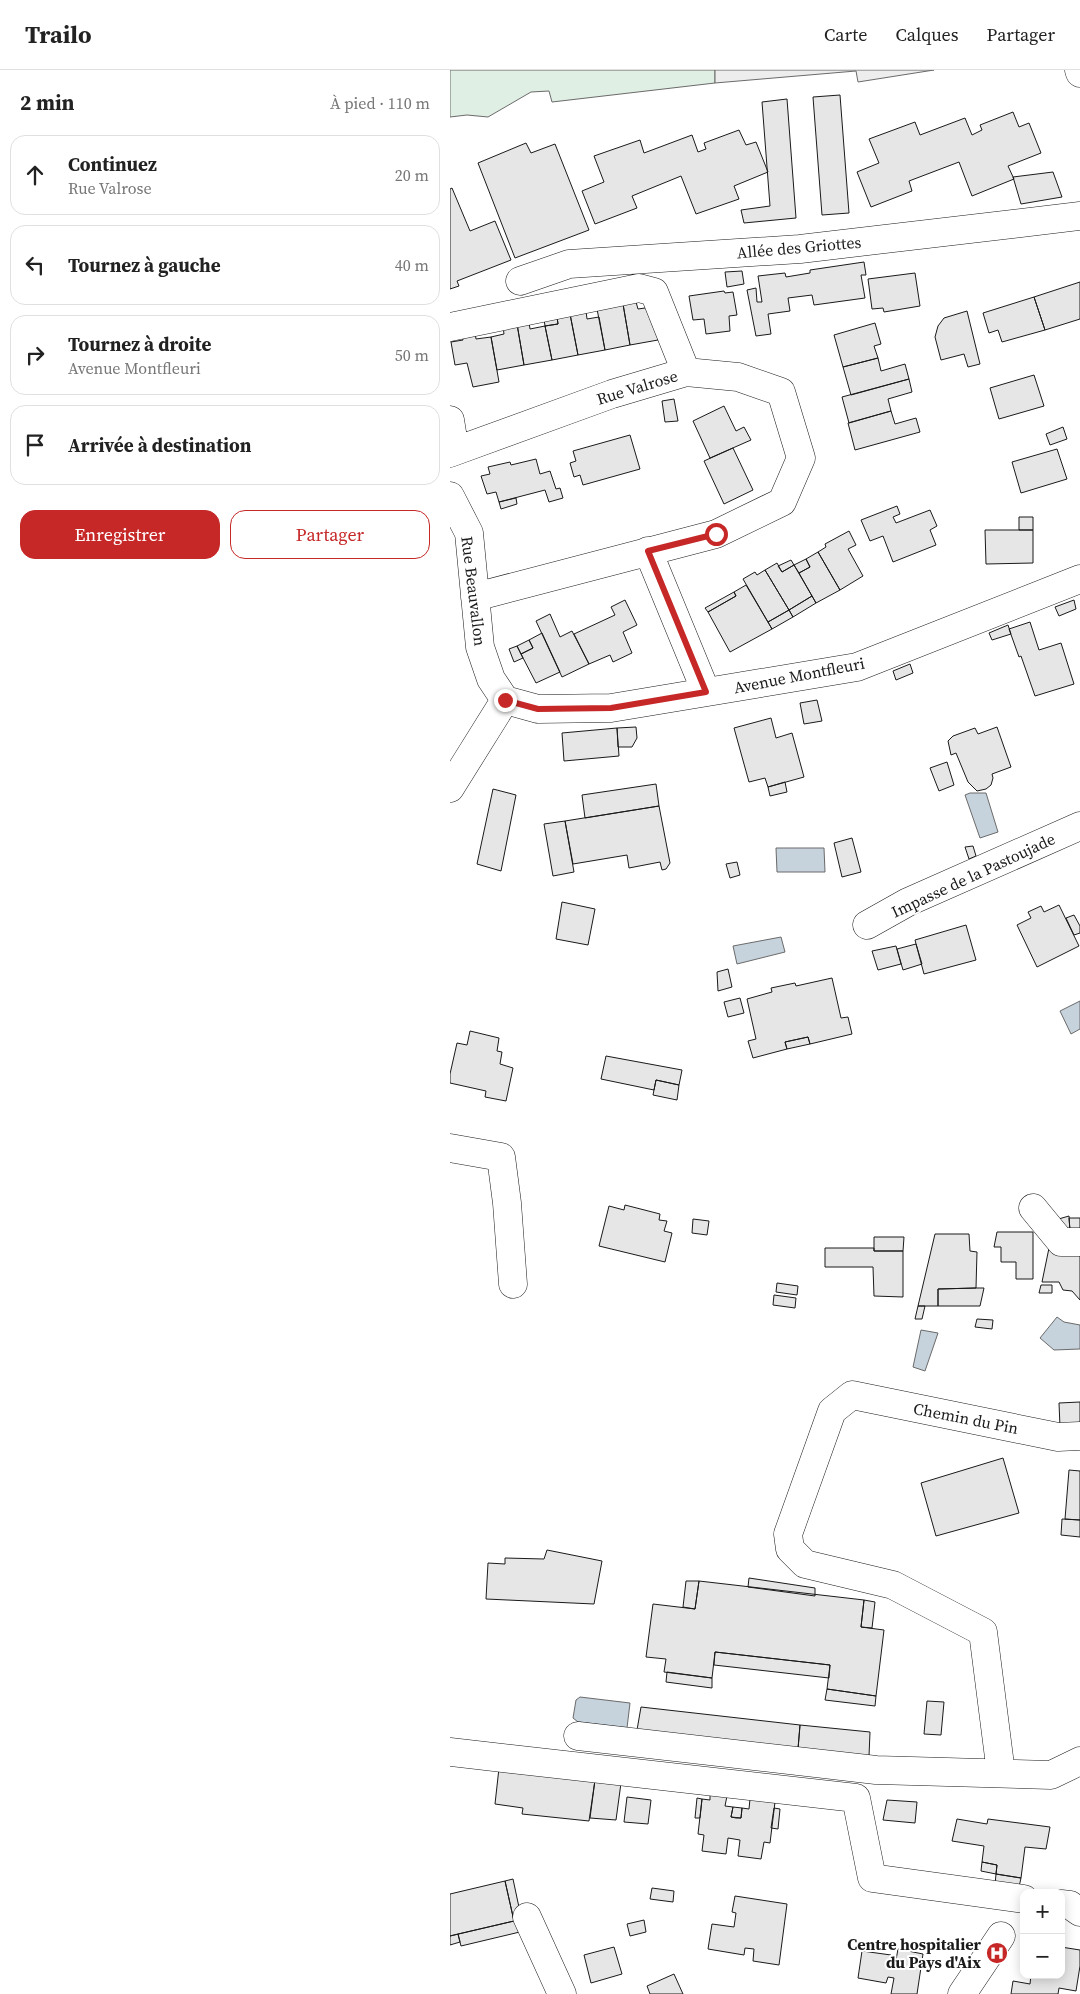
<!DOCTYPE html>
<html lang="fr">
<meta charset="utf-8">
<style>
body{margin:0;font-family:"Source Serif 4",serif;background:#f2f2f2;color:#222}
.controls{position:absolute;right:15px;bottom:15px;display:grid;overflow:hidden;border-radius:10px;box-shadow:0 2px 12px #0003}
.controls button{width:45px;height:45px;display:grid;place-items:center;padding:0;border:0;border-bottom:1px solid #e0e0e0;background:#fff;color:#222;font:25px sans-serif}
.stop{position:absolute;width:15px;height:15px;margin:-11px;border:4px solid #c62828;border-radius:50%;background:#fff}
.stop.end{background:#c62828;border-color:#fff;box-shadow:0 1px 5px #0008}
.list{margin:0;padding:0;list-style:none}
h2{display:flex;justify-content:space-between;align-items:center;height:65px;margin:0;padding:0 20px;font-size:21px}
h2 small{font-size:16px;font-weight:400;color:#767676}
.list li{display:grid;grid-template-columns:32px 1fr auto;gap:15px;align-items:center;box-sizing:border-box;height:80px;margin:0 10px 10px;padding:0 10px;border:1px solid #e0e0e0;border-radius:15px}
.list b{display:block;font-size:19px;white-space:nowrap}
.list p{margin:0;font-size:16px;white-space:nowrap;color:#767676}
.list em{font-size:16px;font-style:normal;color:#767676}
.actions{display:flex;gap:10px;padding:15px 20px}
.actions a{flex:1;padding:11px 0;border:1px solid #c62828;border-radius:15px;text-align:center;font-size:18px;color:#c62828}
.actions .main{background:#c62828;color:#fff}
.icon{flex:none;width:28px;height:28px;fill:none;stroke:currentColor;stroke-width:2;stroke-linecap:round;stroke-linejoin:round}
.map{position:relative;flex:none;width:630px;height:1924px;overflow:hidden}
header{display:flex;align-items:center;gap:30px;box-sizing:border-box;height:70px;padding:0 25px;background:#fff;border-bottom:1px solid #e0e0e0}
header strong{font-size:24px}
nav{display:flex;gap:28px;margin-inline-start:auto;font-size:18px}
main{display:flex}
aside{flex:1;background:#fff}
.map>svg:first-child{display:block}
.green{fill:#e0efe3;stroke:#6a6a6a}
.parking{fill:#ededed;stroke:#6a6a6a}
.water{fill:#c6d2dc;stroke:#6a6a6a}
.building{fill:#e6e6e6;stroke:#1a1a1a}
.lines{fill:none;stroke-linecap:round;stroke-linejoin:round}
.minor-casing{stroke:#1a1a1a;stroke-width:29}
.major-casing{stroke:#1a1a1a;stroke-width:29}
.minor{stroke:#fff;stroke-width:28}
.major{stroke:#fff;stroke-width:28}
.route{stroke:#c62828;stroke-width:6}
.labels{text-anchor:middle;stroke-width:4;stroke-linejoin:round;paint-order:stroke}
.street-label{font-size:16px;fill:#1a1a1a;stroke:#fff}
.poi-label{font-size:16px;font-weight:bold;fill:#1a1a1a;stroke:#fff;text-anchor:end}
</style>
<header>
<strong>Trailo</strong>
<nav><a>Carte</a><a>Calques</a><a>Partager</a></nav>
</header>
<main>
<aside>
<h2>2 min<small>À pied · 110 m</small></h2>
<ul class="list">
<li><svg class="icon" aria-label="ahead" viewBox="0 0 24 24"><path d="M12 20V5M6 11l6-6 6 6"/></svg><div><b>Continuez</b><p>Rue Valrose</p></div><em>20 m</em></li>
<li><svg class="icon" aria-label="left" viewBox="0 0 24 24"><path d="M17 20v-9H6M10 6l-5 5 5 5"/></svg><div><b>Tournez à gauche</b></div><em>40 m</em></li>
<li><svg class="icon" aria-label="right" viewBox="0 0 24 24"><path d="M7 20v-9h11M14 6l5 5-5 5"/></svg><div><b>Tournez à droite</b><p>Avenue Montfleuri</p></div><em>50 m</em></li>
<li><svg class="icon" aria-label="arrive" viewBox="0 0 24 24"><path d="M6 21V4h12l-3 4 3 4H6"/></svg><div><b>Arrivée à destination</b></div></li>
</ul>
<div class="actions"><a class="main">Enregistrer</a><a>Partager</a></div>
</aside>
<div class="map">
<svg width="630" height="1924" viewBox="0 0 630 1924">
<rect width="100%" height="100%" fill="#fff"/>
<path class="green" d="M0,0H265V13L102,32L99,21L81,22L38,47L17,45L0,47Z"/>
<path class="parking" d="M265,0H484L408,12L406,1L265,13Z"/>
<path class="water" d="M520,723H536L548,762L530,768L515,725Z
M326,778H374L375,802H327Z
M331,867L335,882L287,894L283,876Z
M630,931V959L621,964L610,941Z
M607,1247L614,1252L630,1255V1279L604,1280L590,1268Z
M471,1260L488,1263L475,1301L463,1297Z
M130,1627L180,1633L177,1658L128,1652L123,1648L126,1630Z"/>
<path class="building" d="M390,25L399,143L372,145L363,27Z
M337,29L346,148L294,153L291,140L320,136L312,32Z
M563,42L569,57L579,53L591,83L558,96L564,109L522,126L509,92L459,111L462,121L421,137L407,102L429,93L419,69L465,52L470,65L515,48L522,65L532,60L530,55Z
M289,60L296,75L306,72L318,102L284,116L289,129L246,144L231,106L182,126L187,138L145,154L132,121L154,112L144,86L190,70L194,83L242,65L248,82L256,79L254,73Z
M76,73L81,83L105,74L139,160L65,188L28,93Z
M603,102L612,127L571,134L563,107Z
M2,118L20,161L45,151L61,190L7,211L9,216L0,219V119Z
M414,192L416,205H411L415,228L364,235L362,225L338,228L340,241L318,244L321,264L306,266L297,220L306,218L307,232H312L308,206L335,203L336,207L360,203V200Z
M292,201L294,214L277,217L275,202Z
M465,203L470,236L434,242L433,238L422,239L418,209Z
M630,212V249L595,260L584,227Z
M274,221L275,223L283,222L287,245L279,246L280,261L256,264L254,249L243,250L239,226Z
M584,227L595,260L552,272L548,260L539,263L533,243Z
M186,232L188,239L202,237L208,270L180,275L173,234Z
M173,234L180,275L155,280L147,239Z
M136,241L137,249L149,247L155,280L128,285L120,244Z
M517,241L530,294L518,297L514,284L491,290L485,267L488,256L494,248Z
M120,244L128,285L102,290L95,256L108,254L107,247Z
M107,247L108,254L95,256L94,249Z
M79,252L80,259L95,256L102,290L74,295L67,254Z
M425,253L431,274L424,276L428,288L393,297L384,265Z
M67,254L74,295L47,300L41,267L54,264L53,257Z
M25,263L26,269L41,267L49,312L23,317L17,293L5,295L1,272L13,270L12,264Z
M428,288L431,301L455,294L459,309L401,325L393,297Z
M584,305L594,336L549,349L540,318Z
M459,309L462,322L438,329L441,341L399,353L392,327Z
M224,329L228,351L215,352L212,331Z
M274,336L286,361L294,357L301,370L260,388L243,351Z
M441,341L445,354L466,348L470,362L405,380L398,353Z
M613,357L617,369L600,375L596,364Z
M180,365L190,399L133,415L130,405L124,407L120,393L126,391L123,381Z
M283,378L303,420L274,434L254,391Z
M607,379L617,409L571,423L562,392Z
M86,389L90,404L100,401L106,419L110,418L113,428L99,432L95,420L49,432L46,422L37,424L31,406L40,404L38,397L60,392L61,395Z
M66,428L67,434L51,439L49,432Z
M447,436L450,444L443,447L446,453L480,440L487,456L480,460L486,475L443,492L433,466L420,471L411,450Z
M569,447H583V460H569Z
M535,460H583V493L536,494Z
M399,461L406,475L398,479L413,506L390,520L368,482L376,477L375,474Z
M368,482L390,520L366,533L349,503L360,497L356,489Z
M356,489L360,497L349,503L344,495Z
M341,490L344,495L332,502L328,496Z
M327,493L332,502L344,495L362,526L339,540L315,500Z
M315,500L339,540L318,552L293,509L305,502L307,505Z
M296,515L322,559L280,582L258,542L286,526L284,522Z
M284,522L286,526L258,542L255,538Z
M362,526L366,533L343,547L339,540Z
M175,530L187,555L173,562L182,583L163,592L160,585L139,594L124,564L165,545L161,537Z
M624,530L626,539L609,546L605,537Z
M339,540L343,547L322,559L318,552Z
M100,544L110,567L122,561L139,594L112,607L86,551Z
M580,552L589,580L611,573L624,614L585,626L571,586L569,587L559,559Z
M558,555L561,564L542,570L539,563Z
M92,563L110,602L86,613L71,584L83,578L79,570Z
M79,570L83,578L71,584L67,576Z
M67,576L73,588L64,592L59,579Z
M460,594L463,603L446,610L443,601Z
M367,630L372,651L354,654L350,633Z
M321,648L326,668L342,663L354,707L318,717L315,708L299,712L284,658Z
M186,657L187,668L182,677H168L167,658Z
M547,657L561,697L542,704L543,708L541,715L536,719L527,721L518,712L506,683L501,685L498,671L503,666L525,658L528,664Z
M167,658L169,686L114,691L112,663Z
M497,692L504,715L489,721L480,698Z
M335,712L337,722L320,726L318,717Z
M206,714L209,736L135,748L132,725Z
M43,719L66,725L51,801L27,794Z
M209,736L220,793L216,799L212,800L210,792L179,798L177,785L123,794L115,751Z
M115,751L124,802L103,806L94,754Z
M402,768L411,802L392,807L384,773Z
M523,776L526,786L519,789L515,777Z
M287,792L290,805L280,808L276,794Z
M112,832L145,839L138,875L106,869Z
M609,835L629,876L587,897L567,855L581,848L578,842L591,836L594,842Z
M624,845L630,856V863L624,865L616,848Z
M516,855L526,890L474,904L465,870Z
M466,874L472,894L453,900L447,879Z
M446,876L451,894L428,900L422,881Z
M278,899L282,917L268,921L267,902Z
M382,908L391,948L398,947L402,964L360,974L358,967L335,972L337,979L303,988L298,971L306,969L297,929L322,922L321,918L345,913L346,916Z
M290,928L294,943L278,947L274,932Z
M20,961L49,968L47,981L52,982L50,994L63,998L56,1031L35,1027L36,1021L0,1013V1004L7,973L17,975Z
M358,967L360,974L337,979L335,972Z
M156,986L232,1000L229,1015L206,1010L204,1020L151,1009Z
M206,1010L229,1015L227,1030L203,1025Z
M175,1135L210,1144L209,1150L217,1151L214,1161L222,1163L215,1192L149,1176L159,1136L174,1140Z
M619,1146L620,1161L605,1150Z
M619,1148H630V1161H620Z
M243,1149L259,1151L257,1165L242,1163Z
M547,1162H583V1209H566V1192H551V1177H544Z
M485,1164H519L520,1181L527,1182L526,1218L488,1219V1236H468Z
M424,1167H454L453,1181H424Z
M375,1178H424V1181H453V1227L424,1226L423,1197H375Z
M599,1178H630V1230L622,1221L613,1220L609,1212H592Z
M327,1213L348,1216L347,1225L326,1222Z
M591,1215H602V1223H589Z
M526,1218H534L530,1236H488V1219Z
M324,1225L346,1228L345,1238L323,1235Z
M468,1236H475L472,1249H465Z
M527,1249L543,1250L542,1259L525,1257Z
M630,1332V1356L610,1357L609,1333Z
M553,1388L569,1443L486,1466L471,1413Z
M619,1400L630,1401V1450L615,1449Z
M612,1449L630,1450V1467L611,1465Z
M97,1480L152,1491L144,1534L36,1529L38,1493L55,1494V1488L94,1489Z
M299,1508L365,1518V1526L298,1517Z
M236,1511H249L245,1539L233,1537Z
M249,1511L414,1530L411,1557L434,1560L426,1626L377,1619L380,1595L265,1582L262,1608L214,1602L216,1589L196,1587L203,1534L245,1539Z
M414,1530L425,1532L422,1558L411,1557Z
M265,1582L380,1595L379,1608L264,1595Z
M217,1602L262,1608V1618L216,1612Z
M377,1619L426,1626L425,1636L375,1630Z
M477,1631L494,1632L491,1665L474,1664Z
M191,1637L350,1655L348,1679L187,1660Z
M350,1655L420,1662L419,1686L348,1679Z
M49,1698L145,1710L139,1751L72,1744L73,1738L45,1734Z
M145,1710L171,1713L166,1750L140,1748Z
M260,1724L277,1726L275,1736L283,1737L281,1747L286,1748H291L292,1738L299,1739L300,1729L325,1732L320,1773L314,1772L311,1789L288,1786L290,1770L278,1768L276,1784L252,1781L254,1765L248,1764L252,1729L260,1730Z
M177,1727L201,1730L198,1754L174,1752Z
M247,1728L252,1729L250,1748H245Z
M437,1730L467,1732L465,1753L433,1750Z
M283,1737L292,1738L291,1748L281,1747Z
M324,1738L330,1739L328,1759L321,1758Z
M507,1749L537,1754L538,1749L600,1757L596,1779L575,1777L571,1808L546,1804L547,1795L532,1792L534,1776L502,1771Z
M532,1792L547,1795L546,1804L531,1801Z
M546,1804L571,1808L569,1817L545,1815Z
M63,1809L74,1861L11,1876L8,1864L64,1851L55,1811Z
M55,1811L64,1851L0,1866V1824Z
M202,1818L224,1821L223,1832L200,1829Z
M285,1826L337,1834L329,1895L303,1891L304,1879L295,1878L294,1885L258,1879L262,1854L284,1857L286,1843L282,1842Z
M194,1850L196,1862L180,1866L177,1854Z
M8,1864L10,1872L0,1875V1866Z
M164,1877L172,1904L141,1913L134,1885Z
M611,1877L630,1880V1896L626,1921L609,1918L608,1924H561L563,1911L580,1914L581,1905H611Z
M448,1879L473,1884L467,1924H441L444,1908L438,1907L436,1913L408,1908L412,1881L441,1885L440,1889L446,1890Z
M224,1904L233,1924H200L197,1916Z"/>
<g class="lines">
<g class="minor-casing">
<path id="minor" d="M70,211L119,194L350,179L630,146
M0,257L189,218L204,222L236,302
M0,350L5,381
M0,383L162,324L236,302L288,307L331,322L351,388L332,432L266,464L25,527
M0,426L19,463L30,577L41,609L55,630L0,718
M198,481L256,622
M55,630L88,639L161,638L407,597L630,509
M417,855L458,832L630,756
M0,1078L51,1087L57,1133L63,1214
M583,1138L611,1172H630
M128,1666L426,1700L601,1705L630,1691
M0,1682L406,1728L422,1808L574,1829
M551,1703L533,1562L443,1515L355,1494L340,1479L338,1464L382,1341L402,1325L608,1367L630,1366
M611,1834L620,1835L630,1842
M77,1847L112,1924
M512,1924L551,1866"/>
</g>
<g class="major-casing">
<path id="major" d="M629,0L630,3"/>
</g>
<use href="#minor" class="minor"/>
<use href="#major" class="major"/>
</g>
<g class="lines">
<path class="route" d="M55,630L88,639L161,638L256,622L198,481L266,464"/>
</g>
<defs>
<g id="hospital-disc" transform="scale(1.125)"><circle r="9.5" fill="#c62828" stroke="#fff"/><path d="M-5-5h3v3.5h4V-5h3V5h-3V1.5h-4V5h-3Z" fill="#fff"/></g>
</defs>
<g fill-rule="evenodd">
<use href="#hospital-disc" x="547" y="1883"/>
</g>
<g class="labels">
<g class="street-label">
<text transform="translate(349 177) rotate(-5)" y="6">Allée des Griottes</text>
<text transform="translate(187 317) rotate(-17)" y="6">Rue Valrose</text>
<text transform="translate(24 521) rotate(83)" y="6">Rue Beauvallon</text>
<text transform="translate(349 605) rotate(-11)" y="6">Avenue Montfleuri</text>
<text transform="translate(523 805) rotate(-25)" y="6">Impasse de la Pastoujade</text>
<text transform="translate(516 1348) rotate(11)" y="6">Chemin du Pin</text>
</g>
<g class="poi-label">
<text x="531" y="1880">Centre hospitalier<tspan x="531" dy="18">du Pays d'Aix</tspan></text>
</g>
</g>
</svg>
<div class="controls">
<button>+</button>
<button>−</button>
</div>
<div class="stop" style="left:266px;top:464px"></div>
<div class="stop end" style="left:55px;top:630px"></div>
</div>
</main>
